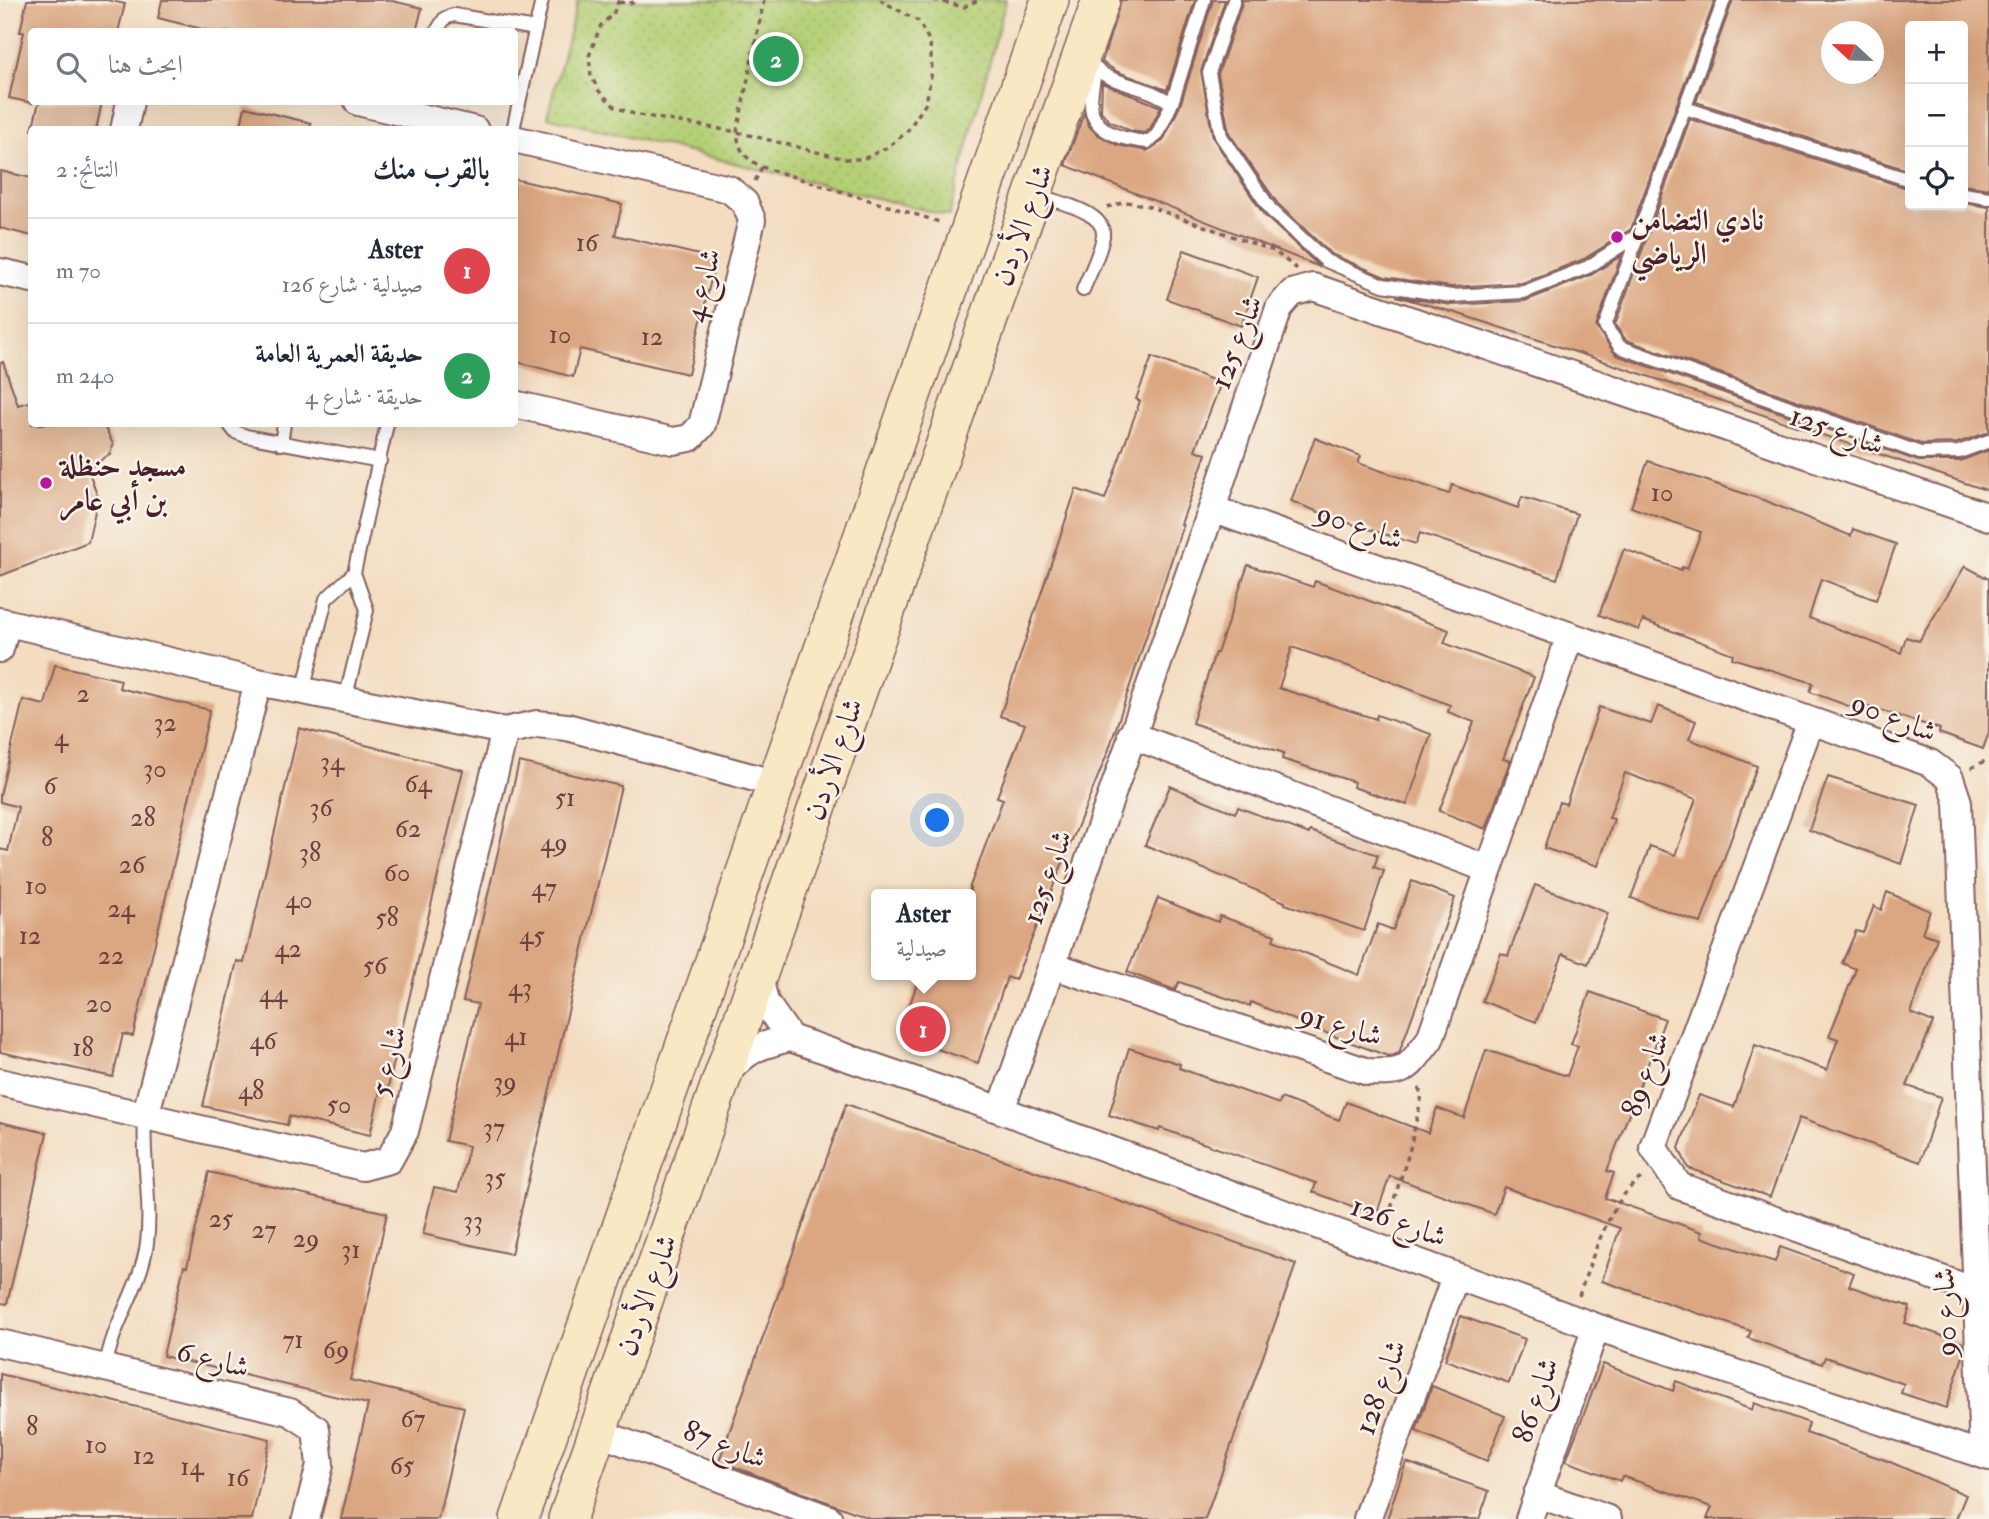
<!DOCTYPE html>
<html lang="ar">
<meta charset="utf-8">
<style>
body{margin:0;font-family:"IM FELL Double Pica",Amiri,serif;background:#f2f2f3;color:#1f2937;direction:rtl}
.controls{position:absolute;right:21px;top:21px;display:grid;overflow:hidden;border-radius:7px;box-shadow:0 7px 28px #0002}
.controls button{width:63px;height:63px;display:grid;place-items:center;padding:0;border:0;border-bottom:2px solid #e0e1e3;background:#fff;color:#1f2937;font:35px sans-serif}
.compass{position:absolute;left:1821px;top:21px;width:63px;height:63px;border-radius:50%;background:#fff;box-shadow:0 7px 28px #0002;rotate:292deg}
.you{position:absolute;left:938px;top:821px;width:24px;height:24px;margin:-18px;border:5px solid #fff;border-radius:50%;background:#1a73e8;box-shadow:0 0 0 10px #1a73e833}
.badge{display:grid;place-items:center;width:46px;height:46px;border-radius:50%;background:#b5179e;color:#fff;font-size:23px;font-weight:700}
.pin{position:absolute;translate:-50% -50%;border:4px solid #fff;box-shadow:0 2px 7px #0006}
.popup{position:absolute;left:871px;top:889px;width:105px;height:91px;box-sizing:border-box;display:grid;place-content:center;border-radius:7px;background:#fff;filter:drop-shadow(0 2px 5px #0005);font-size:23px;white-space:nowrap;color:#747a83}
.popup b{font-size:26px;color:#1f2937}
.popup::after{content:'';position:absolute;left:50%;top:100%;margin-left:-14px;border:14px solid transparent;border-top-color:#fff}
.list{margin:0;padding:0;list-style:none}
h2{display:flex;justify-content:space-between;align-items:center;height:91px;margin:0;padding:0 28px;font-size:30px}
h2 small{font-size:23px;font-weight:400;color:#747a83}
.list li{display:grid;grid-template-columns:46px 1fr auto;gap:21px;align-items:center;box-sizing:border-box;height:105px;padding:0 28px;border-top:2px solid #e0e1e3}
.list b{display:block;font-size:26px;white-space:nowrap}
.list p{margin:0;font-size:23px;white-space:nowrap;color:#747a83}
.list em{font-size:23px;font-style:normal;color:#747a83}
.icon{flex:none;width:38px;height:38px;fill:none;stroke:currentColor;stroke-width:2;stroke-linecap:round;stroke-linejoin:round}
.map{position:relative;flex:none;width:1989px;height:1519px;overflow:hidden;direction:ltr}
.search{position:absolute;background:#fff;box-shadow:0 7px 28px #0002;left:28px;top:28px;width:490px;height:77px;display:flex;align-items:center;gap:18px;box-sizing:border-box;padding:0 24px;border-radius:7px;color:#747a83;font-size:26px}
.panel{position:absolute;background:#fff;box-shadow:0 7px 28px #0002;left:28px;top:126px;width:490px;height:301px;border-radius:7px;direction:rtl}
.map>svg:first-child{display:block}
.grass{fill:url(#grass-dots);stroke:#7f7750;stroke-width:2}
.building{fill:#dba782;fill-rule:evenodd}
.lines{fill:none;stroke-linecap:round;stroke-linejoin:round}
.lane-casing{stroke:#85615f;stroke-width:16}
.street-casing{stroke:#85615f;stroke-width:30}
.secondary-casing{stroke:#85615f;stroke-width:40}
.path{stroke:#85615f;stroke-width:3.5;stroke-dasharray:5 5;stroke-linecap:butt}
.lane{stroke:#fff;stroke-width:12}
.street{stroke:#fff;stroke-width:26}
.secondary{stroke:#f8e8c3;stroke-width:37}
.poi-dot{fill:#b5179e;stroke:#f7f3e8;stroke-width:2.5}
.labels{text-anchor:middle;stroke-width:5;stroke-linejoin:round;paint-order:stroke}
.number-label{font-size:26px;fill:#6e4141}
.poi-label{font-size:30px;font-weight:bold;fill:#4a1f2b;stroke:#f7f3e8;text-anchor:start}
.street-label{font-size:30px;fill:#4a1f2b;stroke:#f7f3e8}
</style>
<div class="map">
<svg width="1989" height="1519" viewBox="0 0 1989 1519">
<defs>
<pattern id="grass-dots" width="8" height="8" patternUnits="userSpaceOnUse" patternTransform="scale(1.75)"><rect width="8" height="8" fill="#b4cf75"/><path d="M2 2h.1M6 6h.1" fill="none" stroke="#9cb165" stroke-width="1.8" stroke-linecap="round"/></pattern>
</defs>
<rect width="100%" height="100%" fill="#f7f3e8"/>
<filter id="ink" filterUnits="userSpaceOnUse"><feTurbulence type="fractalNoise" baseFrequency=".0143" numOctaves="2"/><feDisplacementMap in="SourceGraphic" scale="14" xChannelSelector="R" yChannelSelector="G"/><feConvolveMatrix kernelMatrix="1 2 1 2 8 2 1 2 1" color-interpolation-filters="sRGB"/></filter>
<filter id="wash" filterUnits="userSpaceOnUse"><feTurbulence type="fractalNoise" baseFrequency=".00686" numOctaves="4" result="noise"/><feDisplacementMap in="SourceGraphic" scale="28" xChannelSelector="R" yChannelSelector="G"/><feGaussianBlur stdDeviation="1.57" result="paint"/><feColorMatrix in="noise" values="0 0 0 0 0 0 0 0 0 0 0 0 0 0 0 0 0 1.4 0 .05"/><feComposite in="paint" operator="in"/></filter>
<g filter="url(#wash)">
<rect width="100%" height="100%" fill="#f3dcbf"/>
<path class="grass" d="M578,0H1006L949,216L547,117Z"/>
<g id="blocks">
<path class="building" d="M27,0H107L125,4L118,32H32V103L9,98L24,32H20Z
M162,0H388L422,8L416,32H214L158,18Z
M1121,0H1195L1167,90L1118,72L1102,62Z
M1213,0H1225L1201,71L1213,138L1264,215L1320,267L1065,165L1084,113L1089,126L1097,134L1117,145L1147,151L1163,141L1180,106Z
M1243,0H1715L1631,229L1584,259L1522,283L1451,287L1385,277L1331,254L1278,204L1229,133L1218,74Z
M1733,0H1989V189L1963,185V26H1910V171L1696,102ZM1831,32H1873V74H1831Z
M1102,83L1161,107L1150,129L1145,133L1131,131L1109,121L1101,111Z
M39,102H102L96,130H32Z
M245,107L311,123L310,130H240Z
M1690,119L1910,189V205H1963V203L1989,207V432L1957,443L1921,444L1626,340L1615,325Z
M0,171L32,178V236L0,228Z
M514,179L622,204L615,235L716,259L688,374L580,349L573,377L514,361Z
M1184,250L1258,277L1241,326L1167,299Z
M1621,256L1596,327L1616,355L1918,461H1960L1989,450V491L1600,360L1456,313L1396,296L1451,305L1525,301L1591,275Z
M1152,357L1221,383L1195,450L1206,454L1181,524L1183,525L1108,752L1015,980L1007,977L978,1063L899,1036L920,975H970V886L1003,799L997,797L1025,724L1000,716L1076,489L1105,499L1140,401L1136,399Z
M3,362L18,405L32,401V424H103L113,444L110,454L88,469L98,498L88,542L0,576V363Z
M1315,438L1361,456L1358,463L1449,494L1452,485L1518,508L1522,497L1577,514L1557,579L1420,533L1416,544L1336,519L1291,501Z
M1648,461L1766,501L1851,536L1853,529L1896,544L1876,600L1821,579L1809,618L1901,653L1906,637L1919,641L1965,566L1989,579V732L1983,749L1939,733L1940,729L1867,706L1865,712L1810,692L1813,683L1732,658L1733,654L1643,620L1639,630L1599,615L1624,549L1681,570L1682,567L1687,569L1701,532L1631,507Z
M1248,565L1313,587L1315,581L1449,630L1444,643L1534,677L1503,759L1510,761L1486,829L1439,811L1474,722L1448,712L1450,705L1371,674L1292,647L1279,688L1376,719L1377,715L1431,734L1407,805L1353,787L1354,782L1282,759L1284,753L1192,723L1215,653H1217Z
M55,665L121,680L119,688L210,710L133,1036L123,1034L113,1077L0,1052V849L8,851L18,807L0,802V795L23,700L45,705Z
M1658,706L1696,721L1689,739L1757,766L1701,923L1631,898L1650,846L1675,855L1696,799L1625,773L1609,818L1614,819L1598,866L1544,848L1559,802L1566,804L1599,707L1651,724Z
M299,728L463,770L387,1092L380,1091L370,1135L289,1116L287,1125L203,1106L237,961L244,963Z
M519,762L621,786L511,1254L423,1234L434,1187L458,1192L469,1146L445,1141L478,1004L463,1001Z
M1828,777L1919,805L1901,864L1809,830Z
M1170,786L1235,813L1238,807L1309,834L1310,831L1378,855L1374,867L1384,871L1364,931L1285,904V902L1145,845Z
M1412,881L1455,898L1399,1053L1394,1055L1388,1056L1341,1039L1251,1002L1250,1006L1179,982L1175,990L1127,972L1158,898L1218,922L1220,916L1275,935L1273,940L1359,975L1378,924L1393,930Z
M1535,885L1608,913L1588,964L1563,954L1536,1022L1482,1001L1501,953L1508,956Z
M1887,892L1930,911L1922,933L1937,938L1911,1013L1933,1022L1907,1086L1941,1097L1920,1162L1799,1118L1770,1197L1688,1168L1679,1148L1699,1095L1734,1107L1755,1045L1827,1070L1838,1039L1829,1036L1856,969L1842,963L1856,931L1863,933L1874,906L1881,910Z
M1590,992L1665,1019L1607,1171L1614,1173L1605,1198L1702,1232L1701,1237L1775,1262L1780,1247L1854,1273L1849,1286L1910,1307L1905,1323L1963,1343V1356L1946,1408L1901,1393L1904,1384L1825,1357L1822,1364L1748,1338L1751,1331L1602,1281L1620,1228L1504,1187L1494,1214L1390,1176L1376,1215L1313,1192L1316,1183L1160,1128L1159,1131L1109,1115L1129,1048L1180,1064L1179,1068L1279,1104L1281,1098L1339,1120L1346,1102L1428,1133L1437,1108L1464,1118L1486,1050L1567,1076L1578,1046L1571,1044Z
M846,1104L1296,1264L1205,1519H872L719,1461Z
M0,1122L47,1133L7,1304L0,1303Z
M209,1172L387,1213L350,1380L464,1407L438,1519H341L368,1404L163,1356L184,1266L187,1267Z
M1461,1316L1525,1339L1509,1383L1445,1360Z
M1603,1364L1673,1391L1676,1381L1752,1410L1754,1403L1809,1423L1806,1433L1888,1461L1966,1495L1956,1519H1707L1712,1507L1622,1476L1620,1481L1566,1461Z
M0,1374L270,1439L252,1519H0Z
M1432,1386L1505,1416L1487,1461L1416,1431Z
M1406,1462L1489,1491L1479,1519H1387Z"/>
</g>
</g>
<g filter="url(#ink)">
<use href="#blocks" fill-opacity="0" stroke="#85615f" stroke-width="2"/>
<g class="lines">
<g class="lane-casing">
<path id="lane" d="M1234,0L1209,73L1221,136L1271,210L1326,261L1383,285L1451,296L1524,292L1588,267L1639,234
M1724,0L1605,326L1620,347L1920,453L1959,452L1989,441
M436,32L445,18L454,15L536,29
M1087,57C1098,80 1129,83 1151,92C1158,95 1165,99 1172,103L1204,0
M1095,70C1094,80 1091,92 1091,103C1091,133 1125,140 1148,142L1157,135L1172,103
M1685,108L1910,180
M513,130L542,0
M1963,194L1989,198
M1037,195C1056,202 1106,211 1103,236C1101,252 1089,275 1083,290
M229,424L235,432L246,436L380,461
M281,444L284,424
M303,691L326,599L354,573
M345,700L367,610L354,573L387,424
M105,1367C108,1355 111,1342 116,1330C127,1302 143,1274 147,1243C152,1202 142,1159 145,1117"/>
</g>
<g class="street-casing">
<path id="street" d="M358,102L475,130
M124,130L130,102
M514,139L729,189L745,203L752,220L702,425L690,438L673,441L514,404
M0,272L32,279
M1212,509L1930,763L1950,778L1958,802L1983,1455
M0,621L258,682L505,731L537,724L567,727L777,784
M0,649L7,623
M1811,721L1653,1147L1679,1186L1978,1292
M1131,735L1488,869
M1052,965L1368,1072C1408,1074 1407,1069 1430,1039L1570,636
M758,973L765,1002L790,1038
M726,1074C747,1049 758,1046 790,1038L1001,1110L1596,1327L1989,1457
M0,1082L363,1167L389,1160L405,1131L505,731
M1001,1110L1212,509L1279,308L1292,293L1313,287L1989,517
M145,1117L258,682
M0,1343L290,1412L316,1429L320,1465L306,1519
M597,1432L829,1519
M1537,1494L1608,1519
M1367,1519L1455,1277
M1529,1519L1596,1327"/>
</g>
<g class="secondary-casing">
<path id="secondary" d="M519,1519L1050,0
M567,1519L1101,0"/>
</g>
<path class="path" d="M619,0L613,14L601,25L589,56L591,76L599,91L615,107L634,114L737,132L845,159H863L886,148L906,133L926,103L932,71L930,42L918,21L880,0
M764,0L737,132C739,152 745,158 762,167L943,223
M934,0L964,7L978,0
M619,2L631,3L638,0
M755,181L762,167
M1107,207L1126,202L1145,205L1274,251L1297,269
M1971,768L1989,759
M1385,1227L1409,1153L1422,1095L1418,1087
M1579,1296C1590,1263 1613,1191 1645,1176"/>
<use href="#lane" class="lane"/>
<use href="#street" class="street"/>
<use href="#secondary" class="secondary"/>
</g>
</g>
<g class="poi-dot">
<circle cx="1617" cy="237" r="7"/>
<circle cx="46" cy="483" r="7"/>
</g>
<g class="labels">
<g class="number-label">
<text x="587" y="251">16</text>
<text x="560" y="343">10</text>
<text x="652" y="345">12</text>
<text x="1662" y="501">10</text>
<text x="83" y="702">2</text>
<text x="165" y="731">32</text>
<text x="61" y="746">4</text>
<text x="332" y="770">34</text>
<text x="155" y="777">30</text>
<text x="418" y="792">64</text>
<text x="50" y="794">6</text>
<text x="565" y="806">51</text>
<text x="321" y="816">36</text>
<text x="143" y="826">28</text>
<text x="408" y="837">62</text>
<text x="47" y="846">8</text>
<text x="554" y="851">49</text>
<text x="310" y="861">38</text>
<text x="132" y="873">26</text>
<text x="397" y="881">60</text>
<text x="36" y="894">10</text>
<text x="544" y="896">47</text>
<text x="299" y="908">40</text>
<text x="121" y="917">24</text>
<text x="387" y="926">58</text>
<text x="30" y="944">12</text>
<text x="532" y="944">45</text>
<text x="288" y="957">42</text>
<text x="111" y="964">22</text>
<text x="375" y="974">56</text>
<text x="520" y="996">43</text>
<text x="273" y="1002">44</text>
<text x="99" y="1012">20</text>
<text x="516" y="1045">41</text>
<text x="263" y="1049">46</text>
<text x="83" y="1056">18</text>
<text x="505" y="1090">39</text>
<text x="251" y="1099">48</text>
<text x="339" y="1113">50</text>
<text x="494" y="1136">37</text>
<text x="495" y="1186">35</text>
<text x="221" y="1227">25</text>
<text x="473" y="1229">33</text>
<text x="264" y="1238">27</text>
<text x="306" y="1247">29</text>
<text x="351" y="1258">31</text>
<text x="293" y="1348">71</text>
<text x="336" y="1358">69</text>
<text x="413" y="1427">67</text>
<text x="32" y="1435">8</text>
<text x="96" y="1453">10</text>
<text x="144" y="1464">12</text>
<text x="402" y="1474">65</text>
<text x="192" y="1475">14</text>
<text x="238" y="1486">16</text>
</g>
<g class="poi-label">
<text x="1631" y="230">نادي التضامن<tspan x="1631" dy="34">الرياضي</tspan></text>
<text x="60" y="476">مسجد حنظلة<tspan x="60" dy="34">بن أبي عامر</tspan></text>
</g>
<g class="street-label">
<text transform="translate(1022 225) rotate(-70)" y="10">شارع الأردن</text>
<text transform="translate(702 285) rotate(-76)" y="10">شارع 4</text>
<text transform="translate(1236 342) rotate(-69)" y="10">شارع 125</text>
<text transform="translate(1837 430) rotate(19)" y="10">شارع 125</text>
<text transform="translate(1360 526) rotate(19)" y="10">شارع 90</text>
<text transform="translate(1894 717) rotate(21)" y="10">شارع 90</text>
<text transform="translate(833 759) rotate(-71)" y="10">شارع الأردن</text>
<text transform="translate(1047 877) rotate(-71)" y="10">شارع 125</text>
<text transform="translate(1341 1025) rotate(16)" y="10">شارع 91</text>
<text transform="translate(388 1061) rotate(-76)" y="10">شارع 5</text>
<text transform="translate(1645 1074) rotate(-70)" y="10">شارع 89</text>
<text transform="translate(1399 1221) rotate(20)" y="10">شارع 126</text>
<text transform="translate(646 1295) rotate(-70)" y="10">شارع الأردن</text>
<text transform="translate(1945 1312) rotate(-92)" y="10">شارع 90</text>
<text transform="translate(213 1359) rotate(14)" y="10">شارع 6</text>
<text transform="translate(1380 1387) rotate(-70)" y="10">شارع 128</text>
<text transform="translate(1535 1400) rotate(-71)" y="10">شارع 86</text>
<text transform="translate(725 1444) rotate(21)" y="10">شارع 87</text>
</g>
</g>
</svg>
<div class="controls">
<button>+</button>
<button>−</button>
<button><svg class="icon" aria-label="locate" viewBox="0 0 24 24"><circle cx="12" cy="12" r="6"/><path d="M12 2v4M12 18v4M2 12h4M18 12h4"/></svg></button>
</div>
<svg class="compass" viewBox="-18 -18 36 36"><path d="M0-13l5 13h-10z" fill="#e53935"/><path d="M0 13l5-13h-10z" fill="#747a83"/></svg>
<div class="you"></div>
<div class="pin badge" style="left:923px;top:1029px;background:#e0444e">1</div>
<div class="popup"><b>Aster</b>صيدلية</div>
<div class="pin badge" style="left:776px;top:59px;background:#2e9e5b">2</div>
<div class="search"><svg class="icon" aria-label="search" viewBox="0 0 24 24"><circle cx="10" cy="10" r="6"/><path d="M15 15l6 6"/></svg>ابحث هنا</div>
<section class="panel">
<h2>بالقرب منك<small>النتائج: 2</small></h2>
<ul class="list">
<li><span class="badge" style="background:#e0444e">1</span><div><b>Aster</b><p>صيدلية · شارع 126</p></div><em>70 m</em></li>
<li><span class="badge" style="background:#2e9e5b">2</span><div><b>حديقة العمرية العامة</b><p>حديقة · شارع 4</p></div><em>240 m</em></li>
</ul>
</section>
</div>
